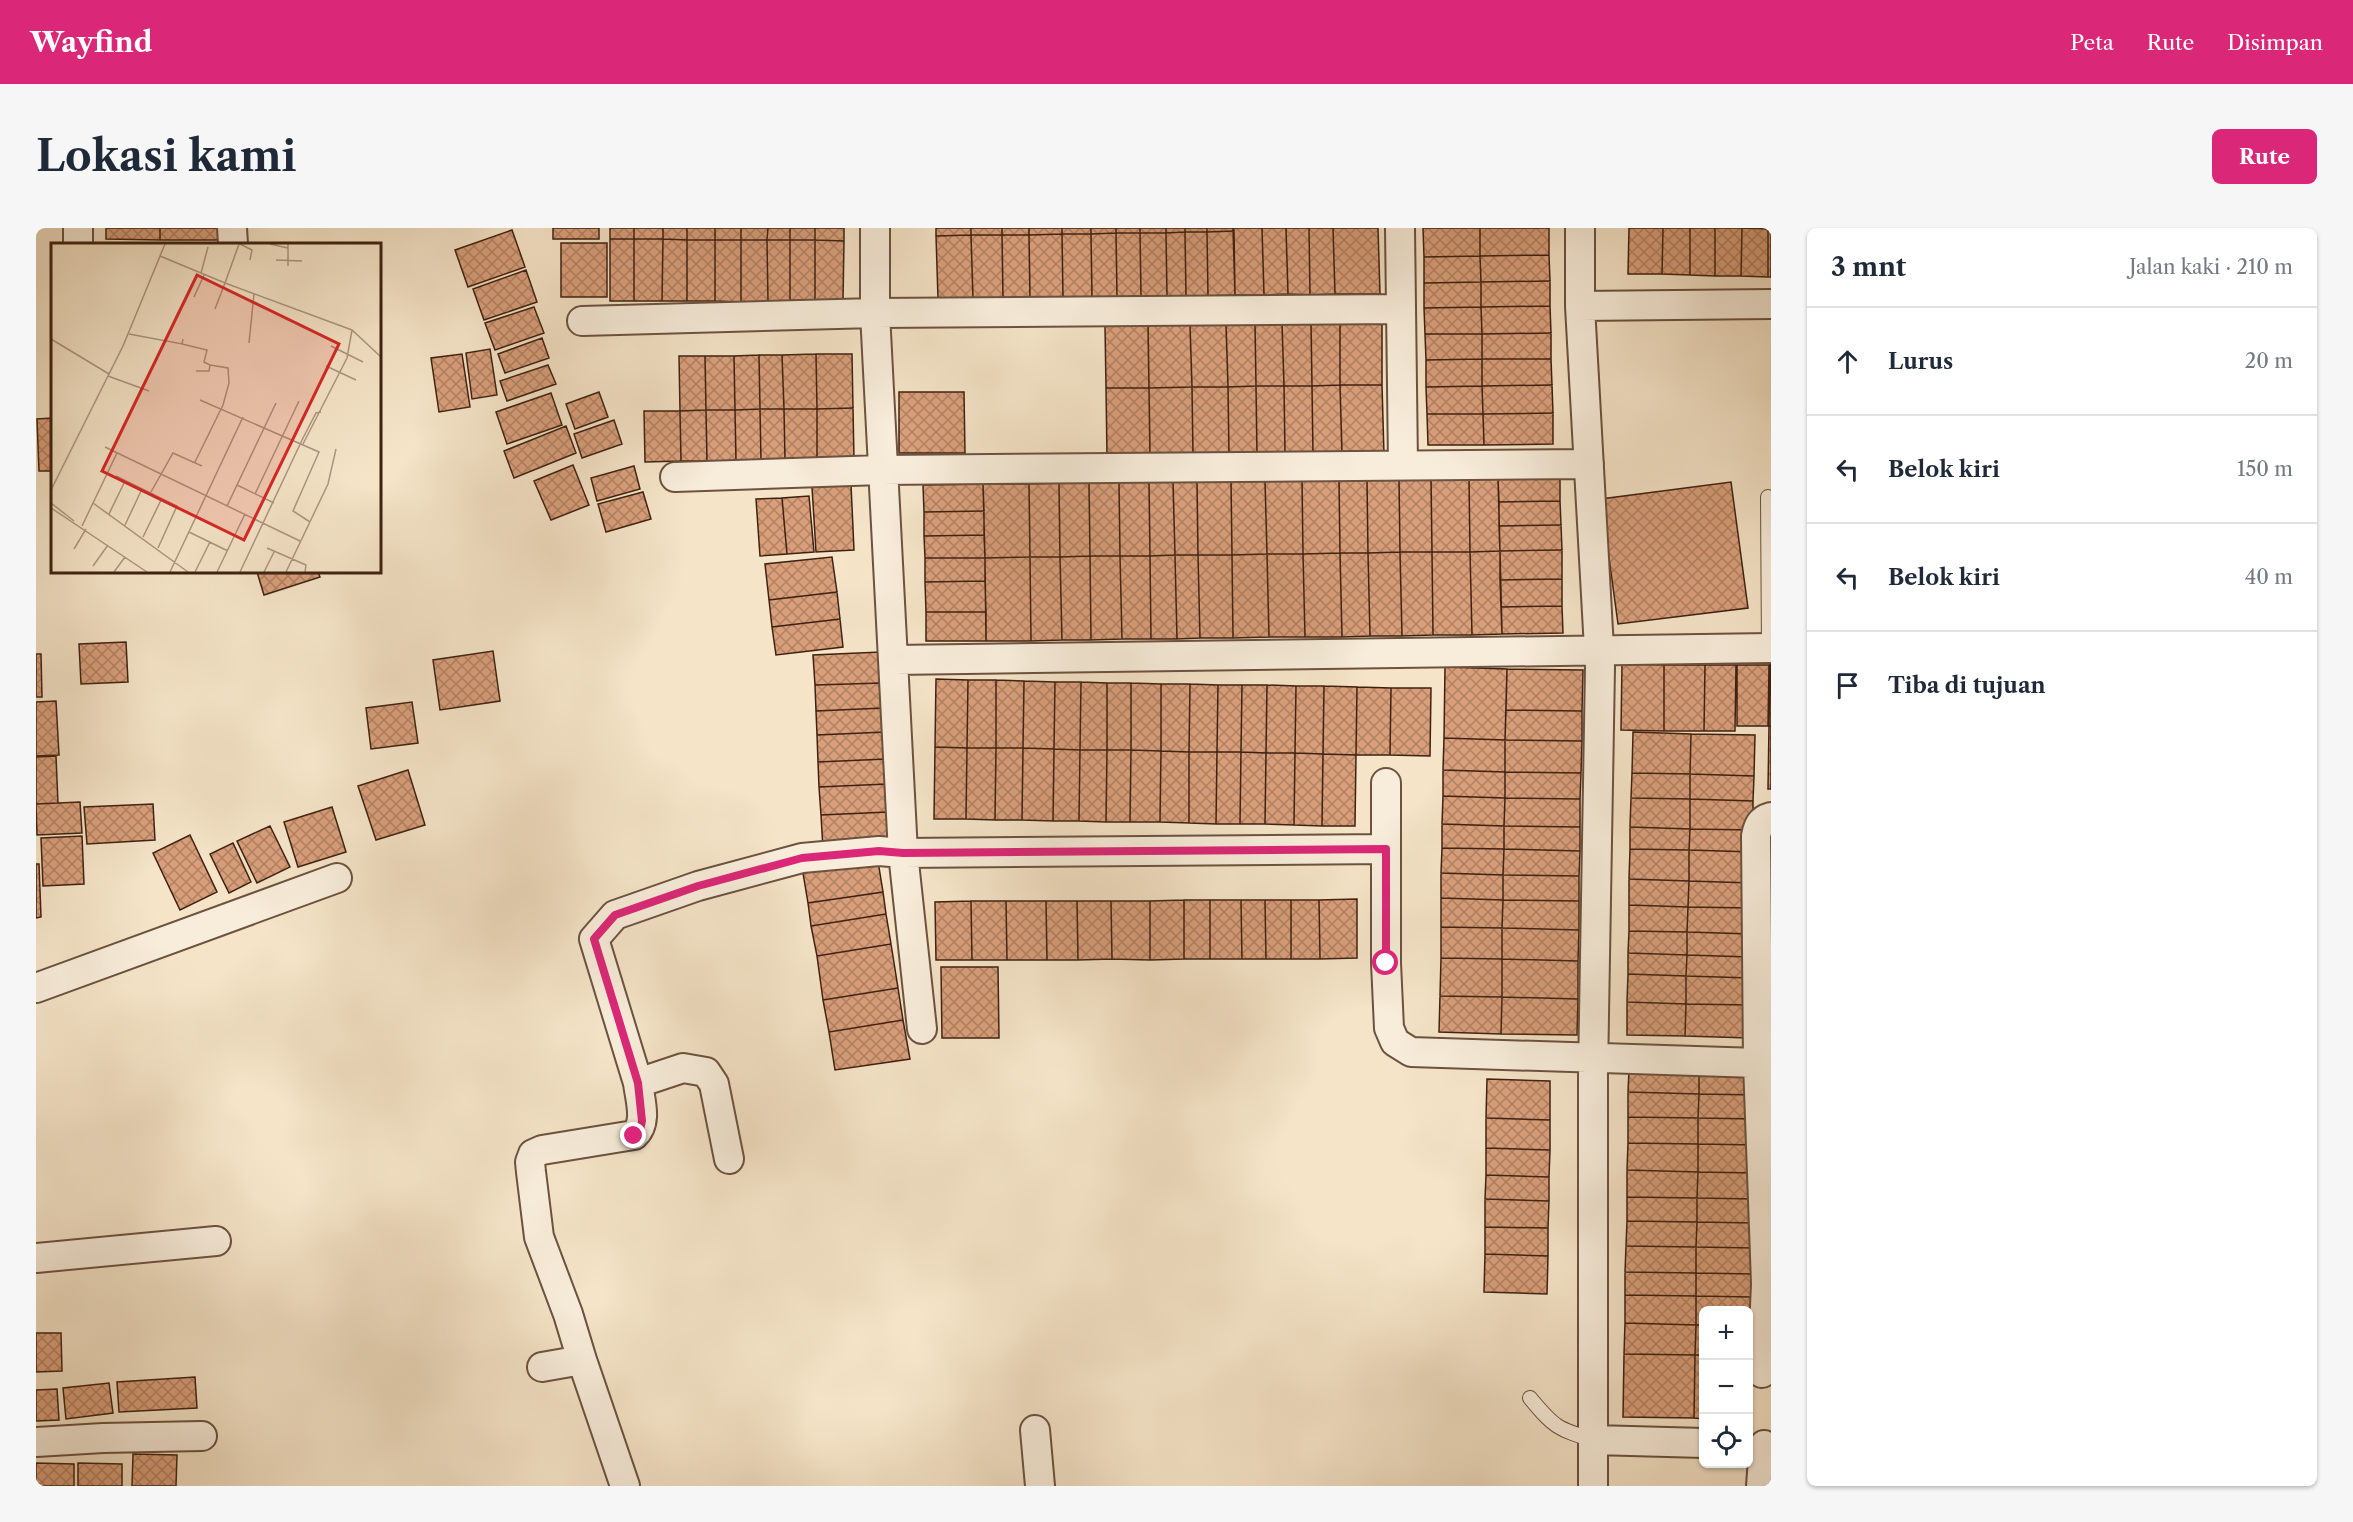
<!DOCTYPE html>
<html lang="id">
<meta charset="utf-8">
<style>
body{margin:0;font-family:"Libre Caslon Text",serif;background:#f6f6f7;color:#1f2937}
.controls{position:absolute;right:18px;bottom:18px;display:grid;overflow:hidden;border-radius:9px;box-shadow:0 2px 4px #0004}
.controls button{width:54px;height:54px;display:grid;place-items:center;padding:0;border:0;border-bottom:2px solid #e0e1e3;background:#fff;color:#1f2937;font:30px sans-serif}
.stop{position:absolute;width:18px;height:18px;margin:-14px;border:4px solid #db2777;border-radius:50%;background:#fff}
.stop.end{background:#db2777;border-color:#fff;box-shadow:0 2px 6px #0008}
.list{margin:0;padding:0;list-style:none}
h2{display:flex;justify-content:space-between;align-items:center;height:78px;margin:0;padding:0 24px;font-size:26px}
h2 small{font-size:20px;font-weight:400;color:#747a83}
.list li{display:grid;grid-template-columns:39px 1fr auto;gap:18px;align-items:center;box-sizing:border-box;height:108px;padding:0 24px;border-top:2px solid #e0e1e3}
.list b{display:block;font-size:22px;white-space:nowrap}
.list em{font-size:20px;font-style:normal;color:#747a83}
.icon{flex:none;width:33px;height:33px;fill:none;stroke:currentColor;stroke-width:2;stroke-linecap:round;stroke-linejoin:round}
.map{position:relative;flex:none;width:1735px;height:1258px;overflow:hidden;border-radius:9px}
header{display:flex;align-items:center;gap:36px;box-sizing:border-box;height:84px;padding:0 30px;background:#db2777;color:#fff}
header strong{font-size:28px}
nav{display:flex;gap:33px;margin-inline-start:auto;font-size:21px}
.intro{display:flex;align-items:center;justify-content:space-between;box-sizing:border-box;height:144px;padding:0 36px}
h1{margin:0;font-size:42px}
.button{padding:15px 27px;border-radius:9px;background:#db2777;color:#fff;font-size:21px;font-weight:700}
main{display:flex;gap:36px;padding:0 36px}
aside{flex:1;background:#fff;border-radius:9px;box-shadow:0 2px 4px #0004}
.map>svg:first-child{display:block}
.building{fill:url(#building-cross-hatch);stroke:#3f2111;stroke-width:1.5}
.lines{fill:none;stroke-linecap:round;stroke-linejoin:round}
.service-casing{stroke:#6c523f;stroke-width:16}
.minor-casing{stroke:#6c523f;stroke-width:32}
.service{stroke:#f8eddb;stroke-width:14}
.minor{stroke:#f8eddb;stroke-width:28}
.route{stroke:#db2777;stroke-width:8}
.inset-road{fill:none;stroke:#ac967f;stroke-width:1.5}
.view{fill:#d62828;fill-opacity:0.15;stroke:#d62828;stroke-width:3}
.inset-edge{fill:none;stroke:#3f2111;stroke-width:3}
</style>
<header>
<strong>Wayfind</strong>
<nav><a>Peta</a><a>Rute</a><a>Disimpan</a></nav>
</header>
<div class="intro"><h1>Lokasi kami</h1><a class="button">Rute</a></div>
<main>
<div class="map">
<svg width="1735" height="1258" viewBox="0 0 1735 1258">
<defs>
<pattern id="building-cross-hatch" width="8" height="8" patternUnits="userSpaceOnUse" patternTransform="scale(1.5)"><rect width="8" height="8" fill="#d99f7b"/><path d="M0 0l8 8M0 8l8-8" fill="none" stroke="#b18163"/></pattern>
</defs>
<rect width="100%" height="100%" fill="#f5e4c8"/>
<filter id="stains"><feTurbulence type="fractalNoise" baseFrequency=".00333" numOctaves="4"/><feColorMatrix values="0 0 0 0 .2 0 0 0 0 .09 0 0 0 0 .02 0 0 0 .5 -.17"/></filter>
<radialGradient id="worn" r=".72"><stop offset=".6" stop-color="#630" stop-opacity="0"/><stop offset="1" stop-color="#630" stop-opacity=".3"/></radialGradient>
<path class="building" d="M70,0H124V12L70,11Z
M124,0H182V12H124Z
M517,0H563V11H517Z
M574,0H598V11H574Z
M598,0H627V11H598Z
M627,0H651V12L627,11Z
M651,0H679V12H651Z
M679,0H705V12H679Z
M705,0H732L731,12H705Z
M732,0H754V12H731Z
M754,0H779V12H754Z
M779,0H808V13L779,12Z
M900,0H935V7L900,8Z
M935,0H966V7H935Z
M966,0H993V7H966Z
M993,0H1026V6L993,7Z
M1026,0H1055V6H1026Z
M1055,0H1080V5L1055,6Z
M1080,0H1104V5H1080Z
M1104,0H1130V5H1104Z
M1130,0H1149V4L1130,5Z
M1149,0H1171V4H1149Z
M1171,0H1197L1198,3L1171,4Z
M1197,0H1226L1228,67H1199Z
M1226,0H1250L1252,66L1228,67Z
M1250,0H1273L1274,67L1252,66Z
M1273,0H1297L1299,66L1274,67Z
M1297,0H1342L1344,66H1299Z
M1387,0H1444V28L1388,29Z
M1444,0H1513V27L1444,28Z
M1593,0H1627L1626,46H1592Z
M1627,0H1654V47L1626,46Z
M1654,0H1679V48L1654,47Z
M1679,0H1706L1705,48H1679Z
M1706,0L1732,1V49L1705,48Z
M1732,1H1735V49H1732Z
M476,2L489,39L432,59L419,22Z
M1198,3L1199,67L1172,68L1171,4Z
M1149,4L1150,68H1131L1130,5Z
M1149,4H1171L1172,68H1150Z
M1080,5H1104L1105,68L1081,69Z
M1080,5L1081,69H1056L1055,6Z
M1104,5H1130L1131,68H1105Z
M1026,6H1055L1056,69L1027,70Z
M1026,6L1027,70H994L993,7Z
M935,7H966L967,70L937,71Z
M935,7L937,71H902L900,8Z
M966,7H993L994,70H967Z
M574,11H598V73H574Z
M598,11H627L626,73H598Z
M627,11L651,12V73H626Z
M651,12H679V73H651Z
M679,12H705V74L679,73Z
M705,12H731L732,74H705Z
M731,12H754V74H732Z
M754,12H779V74H754Z
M779,12L808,13L807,74H779Z
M525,15H571V69H525Z
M1513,27L1514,53L1445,54L1444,28Z
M1444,28L1445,54L1388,55V29Z
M490,42L501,74L448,92L437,61Z
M1514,53V78L1445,79V54Z
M1445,54V79L1388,80V55Z
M1514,78L1515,105L1446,106L1445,79Z
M498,79L508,105L459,122L449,95Z
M1445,79L1446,106H1389L1388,80Z
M1304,94H1346V157H1304Z
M1304,94V157L1276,158L1275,95Z
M1219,95H1246L1248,158H1220Z
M1219,95L1220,158L1192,159L1190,96Z
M1246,95H1275L1276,158H1248Z
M1190,96L1192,159H1156L1154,97Z
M1112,97L1113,160H1070L1069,98Z
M1112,97H1154L1156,159L1113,160Z
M1515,105V131H1446V106Z
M1389,106H1446V131L1390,132Z
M506,110L513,130L469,145L462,126Z
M454,121L461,167L436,171L430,125Z
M426,126L434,179L403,184L395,130Z
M780,126H816L817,180L781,181Z
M780,126L781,181H748L746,127Z
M723,127L724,181L699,182L698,128Z
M723,127H746L748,181H724Z
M643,128H669L670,182L644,183Z
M669,128H698L699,182H670Z
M1446,131H1515L1516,157L1446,158Z
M1446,131V158L1390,159V132Z
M512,137L520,156L471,173L464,153Z
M1304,157L1306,226L1277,227L1276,158Z
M1304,157H1346L1348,226H1306Z
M1516,157L1517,185L1447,186L1446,158Z
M1220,158L1221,227L1193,228L1192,159Z
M1220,158H1248L1249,227H1221Z
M1248,158H1276L1277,227H1249Z
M1446,158L1447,186H1391L1390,159Z
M1156,159L1157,228H1114L1113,160Z
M1156,159H1192L1193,228H1157Z
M1070,160H1113L1114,228L1071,229Z
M563,164L572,189L539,201L530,176Z
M863,164H928L929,225H863Z
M515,165L526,197L471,216L460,184Z
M817,180L818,232H781V181Z
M724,181L725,233H700L699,182Z
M724,181H748L749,232L725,233Z
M748,181H781V232H749Z
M670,182H699L700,233H671Z
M670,182L671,233H645L644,183Z
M608,183H644L645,233L609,234Z
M1517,185V216L1448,217L1447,186Z
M1391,186H1447L1448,217H1392Z
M16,190V243H3L1,191Z
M578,192L586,216L546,230L538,206Z
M530,198L540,225L478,250L468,223Z
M537,237L553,277L515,292L498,253Z
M598,238L604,261L561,273L555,250Z
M1524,249V273L1463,274L1462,250Z
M1395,250H1433L1434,324H1396Z
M1395,250L1396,324H1364L1363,251Z
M1433,250H1462L1464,323L1434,324Z
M1331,251H1363L1364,324L1332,325Z
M1331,251L1332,325H1304L1303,252Z
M1229,252H1266L1267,326H1231Z
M1229,252L1231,326L1196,327L1195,253Z
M1266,252H1303L1304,325L1267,326Z
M1195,253L1196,327H1162L1161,254Z
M1083,254L1084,328H1054L1053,255Z
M1083,254H1113L1114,328H1084Z
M1113,254H1137L1139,327L1114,328Z
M1137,254H1161L1162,327H1139Z
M1695,254L1712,380L1582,396L1565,271Z
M1023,255L1024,329H994L993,256Z
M1023,255H1053L1054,328L1024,329Z
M947,256H993L994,329L949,330Z
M947,256L948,283L888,284L887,257Z
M815,257L818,322L780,324L776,259Z
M607,264L615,291L570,304L562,276Z
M773,268L778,324L751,326L746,270Z
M746,270L751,326L724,328L720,271Z
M1524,273L1525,297L1463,298V274Z
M948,283V307L888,308V284Z
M1525,297L1526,322L1464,323L1463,298Z
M948,307L949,330H889L888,308Z
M1526,322V351L1464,352V323Z
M1464,323L1466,406L1436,407L1434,324Z
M1364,324L1366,408H1334L1332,325Z
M1364,324H1396L1397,407L1366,408Z
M1396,324H1434L1436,407H1397Z
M1304,325H1332L1334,408L1306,409Z
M1304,325L1306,409H1269L1267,326Z
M1231,326H1267L1269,409H1233Z
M1231,326L1233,409L1197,410L1196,327Z
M1139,327H1162L1164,410L1141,411Z
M1139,327L1141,411H1115L1114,328Z
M1162,327H1196L1197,410H1164Z
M1054,328H1084L1086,411L1055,412Z
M1054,328L1055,412H1026L1024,329Z
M1084,328H1114L1115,411H1086Z
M796,329L801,364L733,372L729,336Z
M994,329H1024L1026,412L995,413Z
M994,329L995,413H950L949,330Z
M889,330H949V353L889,354Z
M221,344H282L284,349L228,367Z
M1526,351V378L1465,379L1464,352Z
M949,353L950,384H890L889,354Z
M801,364L804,391L736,399L733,372Z
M1526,378L1527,405L1466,406L1465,379Z
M890,384H950V413H890Z
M804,391L807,419L740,427L736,399Z
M90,414L92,454L45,456L43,416Z
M457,423L464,473L404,482L397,432Z
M845,424L846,455L779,457L777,427Z
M0,426H5L6,469H0Z
M1734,432H1735V498H1733Z
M1586,436L1628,437V503L1585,502Z
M1628,437H1669L1668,503H1628Z
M1669,437H1700L1699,503H1668Z
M1701,437H1733L1732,498H1701Z
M1409,439L1471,441L1469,512L1408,510Z
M1471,441L1547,442L1546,483L1470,482Z
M900,451L932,452L931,520L899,519Z
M932,452H960V520H931Z
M960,452L988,453L987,520H960Z
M988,453L1019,454L1018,521L987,520Z
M1019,454H1045L1044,522L1018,521Z
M1045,454L1071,455V522H1044Z
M846,455L847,480L780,483L779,457Z
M1071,455H1095V522H1071Z
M1095,455L1125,456V523L1095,522Z
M1125,456H1154L1153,524L1125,523Z
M1154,456L1182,457L1181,524H1153Z
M1182,457H1206L1205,524H1181Z
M1206,457H1231L1230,525L1205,524Z
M1231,457L1260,458L1259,525H1230Z
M1260,458H1288L1287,526L1259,525Z
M1288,458L1321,459L1320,527L1287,526Z
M1321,459L1355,460L1354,527H1320Z
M1355,460H1395L1394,528L1354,527Z
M20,473L23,527L0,528V474Z
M376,474L382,515L335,521L330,480Z
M847,480L849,504L781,507L780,483Z
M1470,482L1546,483V513L1469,512Z
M1733,498H1735V561H1732Z
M849,504L850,531L782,534L781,507Z
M1597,504L1655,506L1654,546L1596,545Z
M1655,506L1719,507L1718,548L1654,546Z
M1408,510L1469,512V544L1407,542Z
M1469,512L1546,513L1545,545L1469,544Z
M899,519L931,520L930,591H898Z
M931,520H960L959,592L930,591Z
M960,520H987L986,592H959Z
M987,520L1018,521L1017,593L986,592Z
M1018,521L1044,522L1043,593H1017Z
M1044,522H1071L1070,594L1043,593Z
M1071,522H1095L1094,594H1070Z
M1095,522L1125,523L1124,594H1094Z
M1125,523L1153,524V595L1124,594Z
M1153,524H1181L1180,596L1153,595Z
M1181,524H1205L1204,596H1180Z
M1205,524L1230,525L1229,596H1204Z
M1230,525H1259L1258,597L1229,596Z
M1259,525L1287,526L1286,598L1258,597Z
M1287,526L1320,527L1319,598H1286Z
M20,528L22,575L0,576V529Z
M850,531L851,556L783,559L782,534Z
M372,542L389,597L340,612L322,558Z
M1407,542L1469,544V570L1407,568Z
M1469,544L1545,545L1544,571L1469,570Z
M1596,545L1654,546V571L1595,570Z
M1654,546L1718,548L1717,573L1654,571Z
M851,556L852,584L785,587L783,559Z
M1407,568L1469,570L1468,598L1406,596Z
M1469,570L1544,571V599L1468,598Z
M1595,570L1654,571V601L1594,599Z
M1654,571L1717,573V602L1654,601Z
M44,574L46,605L1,607L0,576Z
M117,576L119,612L51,616L48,579Z
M296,579L310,624L262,639L248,594Z
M852,584L854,618L787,621L785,587Z
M1406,596L1468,598V621L1406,620Z
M234,598L254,639L221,655L201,613Z
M1468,598L1544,599V623L1468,621Z
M1594,599L1654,601L1653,622L1594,621Z
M1654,601L1717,602V624L1653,622Z
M154,607L181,664L144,682L117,625Z
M46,608L48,656L7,658L5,610Z
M197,615L215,654L193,665L174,626Z
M1406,620L1468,621L1467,647L1405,645Z
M1468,621L1544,623L1543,648L1467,647Z
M1594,621L1653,622V653L1593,651Z
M1653,622L1717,624L1716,655L1653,653Z
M841,627L847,664L772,675L766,639Z
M0,636H3L5,689L0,690Z
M1405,645L1467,647V672L1405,670Z
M1467,647L1543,648V673L1467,672Z
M1593,651L1653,653L1652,679L1593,677Z
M1653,653L1716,655L1715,680L1652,679Z
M847,664L850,686L775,698L772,675Z
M1405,670L1467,672L1466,700L1405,699Z
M1321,671V730L1284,731L1283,672Z
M1148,672V731L1114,732V673Z
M1148,672H1174V731H1148Z
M1174,672H1205L1206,731H1174Z
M1205,672H1229L1230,731H1206Z
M1229,672H1255V731H1230Z
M1255,672H1283L1284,731H1255Z
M1467,672L1543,673V702L1466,700Z
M935,673L936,732H900L899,674Z
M935,673H970L971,732H936Z
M970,673H1010L1011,732H971Z
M1010,673H1041L1042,732H1011Z
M1041,673H1075L1076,731L1042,732Z
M1075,673H1114V732L1076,731Z
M1593,677L1652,679L1651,704L1593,703Z
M1652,679L1715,680V706L1651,704Z
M850,686L855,716L781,728L775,698Z
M1405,699L1466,700V731L1405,730Z
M1466,700L1543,702L1542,733L1466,731Z
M1593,703L1651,704V727L1592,725Z
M1651,704L1715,706L1714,729L1651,727Z
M855,716L862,760L787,772L781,728Z
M1592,725L1651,727L1650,748L1592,746Z
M1651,727L1714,729V750L1650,748Z
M1405,730L1466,731V769L1404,768Z
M1466,731L1542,733V771L1466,769Z
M905,739H962L963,810H906Z
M1592,746L1650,748V776L1591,774Z
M1650,748L1714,750L1713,777L1650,776Z
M862,760L867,792L793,804L787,772Z
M1404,768L1466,769L1465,806L1403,804Z
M1466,769L1542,771L1541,807L1465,806Z
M1591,774L1650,776L1649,808L1591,807Z
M1650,776L1713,777V810L1649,808Z
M867,792L874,831L799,842L793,804Z
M1593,842L1663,843V866L1592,864Z
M1663,843L1721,844V867L1663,866Z
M1451,851L1514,853V892L1450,890Z
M1592,864L1663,866L1662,890L1592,889Z
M1663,866L1721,867L1720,891L1662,890Z
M1592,889L1662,890V916L1592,915Z
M1450,890L1514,892V922L1450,920Z
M1662,890L1720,891V917L1662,916Z
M1592,915L1662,916V944L1591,942Z
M1662,916L1720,917V945L1662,944Z
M1450,920L1514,922L1513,949L1450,947Z
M1591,942L1662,944L1661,970L1591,969Z
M1662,944L1720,945L1719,971L1661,970Z
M1450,947L1513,949V973L1449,971Z
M1591,969L1661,970V994L1591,993Z
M1661,970L1719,971L1718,995L1661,994Z
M1449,971L1513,973L1512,1000L1449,999Z
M1591,993L1661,994L1660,1019L1590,1018Z
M1661,994L1718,995V1020L1660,1019Z
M1449,999L1512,1000V1028L1449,1026Z
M1590,1018L1660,1019V1045L1589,1044Z
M1660,1019L1718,1020V1046L1660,1045Z
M1449,1026L1512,1028L1511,1066L1448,1064Z
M1589,1044L1660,1045V1068L1589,1067Z
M1660,1045L1718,1046L1717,1069L1660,1068Z
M1589,1067L1660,1068V1097L1589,1095Z
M1660,1068L1717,1069V1098H1712V1082H1668V1097H1660Z
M1589,1095L1660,1097L1659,1127L1588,1126Z
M1660,1097H1668V1127H1659Z
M0,1105H25L26,1143L0,1144Z
M1588,1126L1659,1127L1658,1190L1587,1189Z
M1659,1127H1668V1191L1658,1190Z
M1712,1128H1716V1192H1712Z
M159,1149L161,1180L83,1184L81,1154Z
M73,1155L77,1185L30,1191L27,1160Z
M21,1161L23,1192L0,1193V1162Z
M97,1226L141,1227L140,1258H96Z
M0,1235L38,1236V1258H0Z
M42,1235L86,1236V1258H42Z"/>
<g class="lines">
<g class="service-casing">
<path id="service" d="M1732,269L1733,420
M1494,1170C1518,1199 1521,1201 1558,1212"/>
</g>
<g class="minor-casing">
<path id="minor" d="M42,0V16
M196,0L197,16
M839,0V85L867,625L886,801
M1364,0L1367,237
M1544,0V78L1564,439L1557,845V1258
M1544,78L1735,76
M546,93L839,85L1365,81
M639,249L846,242L1553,236
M858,432L1735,420
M1350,555V735L1353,800L1359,814L1375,824L1722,835
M0,760L301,650
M602,855L558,711L579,687L662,658L766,630L843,623L867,625L1350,621
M0,1030L180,1013
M546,1132L532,1086L503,1009L495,944L494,934L497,926L506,922L598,907C612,895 604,872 602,855L647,840L670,844L678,856L693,931
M506,1139L546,1132L589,1258
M1726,1145L1730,1056L1722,835L1720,608C1722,598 1724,592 1735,589
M999,1202L1004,1258
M1558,1212L1668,1215
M0,1214L67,1210L166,1208
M1725,1258L1728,1217"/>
</g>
<use href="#service" class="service"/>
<use href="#minor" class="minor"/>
</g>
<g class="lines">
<path class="route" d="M598,908L604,902L606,893L602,855L558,711L579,687L662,658L766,630L843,623L867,625L1350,621V735"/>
</g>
<g transform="translate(15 15)">
<rect width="330" height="330" fill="#f5e4c8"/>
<path class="inset-road" d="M189,1L201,7L199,17M219,1L237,5M109,13L174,40L188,1M225,17L251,18M237,23V1M150,30L157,4M143,54L153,32M164,66L174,40L301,87L330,114M78,91L131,101L132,96M0,96L58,131M198,100L203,51M131,101L156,107L153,119L159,122L158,128H145M280,103L312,119M275,123L305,137M57,133L98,148M149,157L268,209L242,268L259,279M252,201L296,115L301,87M54,204L249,298M144,219L172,162L178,140L177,125L159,122M65,233L126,263L107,305M186,242L223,260M0,247L72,103L114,1M100,249L122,210L151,223M204,251L248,158M0,260L23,278M42,260L137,329M176,263L225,160M0,265L96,329M58,271L74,238M74,282L91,246M31,283L66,210M138,289L177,308M92,294L111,255M216,305L255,322L254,329M23,306L35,286M42,323L57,302M63,329L74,314M119,329L192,174M144,329L159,299M166,329L194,271M189,329L252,195L265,170L270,169M213,329L223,309M235,329L277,241L285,206"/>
<path class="view" d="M146,32L288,101L193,297L51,228Z"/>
<rect width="330" height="330" class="inset-edge"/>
</g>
<rect width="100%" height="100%" filter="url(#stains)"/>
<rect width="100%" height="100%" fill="url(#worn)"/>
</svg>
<div class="controls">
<button>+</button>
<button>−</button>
<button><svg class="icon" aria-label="locate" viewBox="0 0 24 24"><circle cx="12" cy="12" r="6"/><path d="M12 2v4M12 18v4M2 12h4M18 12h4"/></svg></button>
</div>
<div class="stop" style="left:1350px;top:735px"></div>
<div class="stop end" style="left:598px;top:908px"></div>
</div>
<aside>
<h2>3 mnt<small>Jalan kaki · 210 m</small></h2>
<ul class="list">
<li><svg class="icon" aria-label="ahead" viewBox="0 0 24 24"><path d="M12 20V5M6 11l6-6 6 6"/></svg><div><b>Lurus</b></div><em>20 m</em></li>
<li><svg class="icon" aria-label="left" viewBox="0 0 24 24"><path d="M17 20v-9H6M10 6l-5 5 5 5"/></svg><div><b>Belok kiri</b></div><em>150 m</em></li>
<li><svg class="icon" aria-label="left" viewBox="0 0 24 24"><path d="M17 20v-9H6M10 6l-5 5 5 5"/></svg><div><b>Belok kiri</b></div><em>40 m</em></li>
<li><svg class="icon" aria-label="arrive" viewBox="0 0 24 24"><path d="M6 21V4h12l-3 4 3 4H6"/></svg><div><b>Tiba di tujuan</b></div></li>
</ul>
</aside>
</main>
